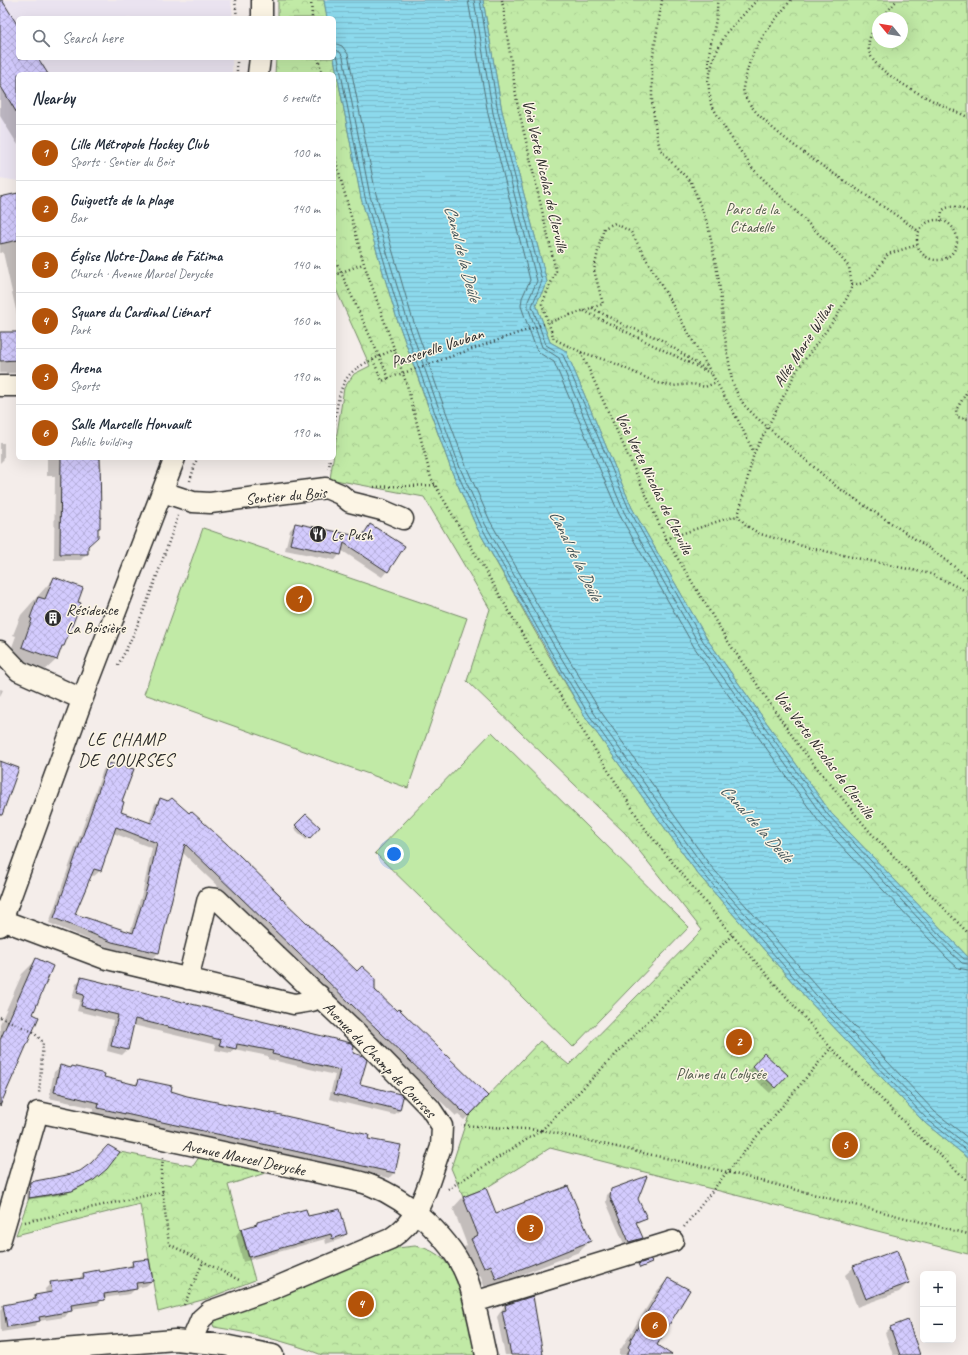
<!DOCTYPE html>
<meta charset="utf-8">
<style>
body{margin:0;font-family:Caveat,sans-serif;background:#f2f2f3;color:#1f2937}
.controls{position:absolute;right:12px;bottom:12px;display:grid;overflow:hidden;border-radius:6px;box-shadow:0 4px 16px #0002}
.controls button{width:36px;height:36px;display:grid;place-items:center;padding:0;border:0;border-bottom:1px solid #e0e1e3;background:#fff;color:#1f2937;font:20px sans-serif}
.compass{position:absolute;left:872px;top:12px;width:36px;height:36px;border-radius:50%;background:#fff;box-shadow:0 4px 16px #0002;rotate:300deg}
.you{position:absolute;left:394px;top:854px;width:14px;height:14px;margin:-10px;border:3px solid #fff;border-radius:50%;background:#1a73e8;box-shadow:0 0 0 6px #1a73e833}
.badge{display:grid;place-items:center;width:26px;height:26px;border-radius:50%;background:#b45309;color:#fff;font-size:13px;font-weight:700}
.pin{position:absolute;translate:-50% -50%;border:2px solid #fff;box-shadow:0 1px 4px #0006}
.list{margin:0;padding:0;list-style:none}
h2{display:flex;justify-content:space-between;align-items:center;height:52px;margin:0;padding:0 16px;font-size:17px}
h2 small{font-size:13px;font-weight:400;color:#747a83}
.list li{display:grid;grid-template-columns:26px 1fr auto;gap:12px;align-items:center;box-sizing:border-box;height:56px;padding:0 16px;border-top:1px solid #e0e1e3}
.list b{display:block;font-size:15px;white-space:nowrap}
.list p{margin:0;font-size:13px;white-space:nowrap;color:#747a83}
.list em{font-size:13px;font-style:normal;color:#747a83}
.icon{flex:none;width:22px;height:22px;fill:none;stroke:currentColor;stroke-width:2;stroke-linecap:round;stroke-linejoin:round}
.map{position:relative;flex:none;width:968px;height:1355px;overflow:hidden}
.search{position:absolute;background:#fff;box-shadow:0 4px 16px #0002;left:16px;top:16px;width:320px;height:44px;display:flex;align-items:center;gap:10px;box-sizing:border-box;padding:0 14px;border-radius:6px;color:#747a83;font-size:15px}
.panel{position:absolute;background:#fff;box-shadow:0 4px 16px #0002;left:16px;top:72px;width:320px;height:388px;border-radius:6px}
.map>svg:first-child{display:block}
.built{fill:#eae3f0}
.grass{fill:#c1eaa6;stroke:#768a68}
.park{fill:url(#park-crowns);stroke:#768a68;fill-rule:evenodd}
.water{fill:url(#water-rules);stroke:#65939f}
.shadow{fill:#0003;fill-rule:evenodd}
.lines{fill:none;stroke-linecap:round;stroke-linejoin:round}
.shore{stroke:#527178;stroke-width:1}
.building{fill:url(#building-cross-hatch);stroke:#2b2b2b;fill-rule:evenodd}
.minor-casing{stroke:#2b2b2b;stroke-width:23}
.path{stroke:#2b2b2b;stroke-width:2.5;stroke-dasharray:1 3;stroke-linecap:butt}
.minor{stroke:#fcf5e5;stroke-width:20}
.path-bridge{stroke:#2b2b2b;stroke-width:2.5;stroke-dasharray:1 3;stroke-linecap:butt}
.labels{text-anchor:middle;stroke-width:3;stroke-linejoin:round;paint-order:stroke}
.street-label{font-size:16px;fill:#2b2b2b;stroke:#fcf5e5}
.park-label{font-size:16px;fill:#505b4a;stroke:#fcf5e5}
.poi-label{font-size:16px;fill:#2b2b2b;stroke:#fcf5e5;text-anchor:start}
.water-label{font-size:17px;font-style:italic;fill:#43565b;stroke:#fcf5e5}
.quarter-label{font-size:18px;letter-spacing:1px;fill:#2b2b2b;stroke:#fcf5e5}
</style>
<div class="map">
<svg width="968" height="1355" viewBox="0 0 968 1355">
<defs>
<pattern id="park-crowns" width="20" height="18" patternUnits="userSpaceOnUse"><rect width="20" height="18" fill="#c1eaa6"/><path d="M2 6a3 3 0 1 1 6 0M12 15a3 3 0 1 1 6 0" fill="none" stroke="#a6c98f"/></pattern>
<pattern id="water-rules" width="6" height="5" patternUnits="userSpaceOnUse"><rect width="6" height="5" fill="#8cd9ec"/><path d="M0 2.5h6" fill="none" stroke="#79bacb"/></pattern>
<pattern id="building-cross-hatch" width="8" height="8" patternUnits="userSpaceOnUse"><rect width="8" height="8" fill="#d3cbfe"/><path d="M0 0l8 8M0 8l8-8" fill="none" stroke="#b5aeda"/></pattern>
</defs>
<rect width="100%" height="100%" fill="#f4edea"/>
<filter id="ink" filterUnits="userSpaceOnUse"><feTurbulence type="fractalNoise" baseFrequency=".025" numOctaves="2"/><feDisplacementMap in="SourceGraphic" scale="8" xChannelSelector="R" yChannelSelector="G"/><feConvolveMatrix kernelMatrix="1 2 1 2 8 2 1 2 1" color-interpolation-filters="sRGB"/></filter>
<g filter="url(#ink)">
<path class="built" d="M0,0H231L233,18H18V58H232V74H18V181L0,178Z"/>
<path class="grass" d="M203,528L467,618L408,788L144,694Z
M492,732L689,927L573,1047L375,853Z"/>
<path class="park" d="M278,0H324L327,18H278Z
M483,0H968V957L831,813L707,639L632,508L566,351L550,342L536,304L547,282L502,111ZM878,18H902V42H878Z
M276,58H334L361,198L397,319L425,398L452,472L477,528L545,649L586,718L697,873L809,1001L925,1123L968,1158V1254L550,1148L486,1188L463,1197L451,1168L465,1125L469,1116L540,1041L569,1065L702,930L625,833L467,681L490,609L424,497L330,479L344,388L354,374L370,366L334,285V74H275Z
M120,1152L193,1166L202,1153L281,1168L228,1185L255,1280L206,1299L158,1312L140,1204L16,1235L29,1198C75,1192 90,1189 120,1152Z
M415,1246C465,1253 467,1315 475,1355H322C287,1341 251,1333 214,1327L212,1322L397,1248Z"/>
<path class="water" d="M324,0H483L502,111L547,282L536,304L550,342L566,351L632,508L707,639L831,813L968,957V1158L925,1123L809,1001L697,873L586,718L477,528L452,472L397,319L361,198L334,58V18H327Z"/>
<path class="shadow" d="M0,0L18,28V58H37L47,74H18V145L0,116Z
M18,194V319L3,252L0,253V198Z
M0,333H18V373H0Z
M0,443H4V459L0,463Z
M47,458H100L102,470L99,472L101,510L97,537L87,547V553L81,560H54L55,476H47Z
M296,524L361,538L371,525L387,571L382,577L341,550L340,554L335,560L285,550L290,530Z
M54,578L63,646L60,650L56,660L39,676L6,664L16,636L13,635L21,615Z
M0,689L3,690L0,696Z
M108,764L121,802L120,813L149,823L155,804L161,799L278,897L357,972L374,990L469,1115L464,1120L457,1114L456,1116L182,852L158,953L153,958L107,947L49,923L103,770ZM113,833L152,848L143,890L130,933L74,915L91,875L94,876L100,871Z
M306,815L319,827L306,840L294,828Z
M36,960L32,1015L0,1104V1024L22,974Z
M81,979L352,1054L359,1085L400,1110L394,1115L329,1099L335,1075L268,1059V1056L234,1049L230,1053L215,1050L216,1045L133,1025L127,1050L122,1055L107,1051L113,1020L77,1011L80,1000L72,998L76,984Z
M764,1054L786,1075L770,1093L747,1072Z
M60,1067L134,1085L139,1080L187,1097L367,1140L395,1172L389,1178L93,1113L94,1108L49,1098L54,1072Z
M97,1177L76,1190L61,1195L27,1200V1185L30,1182Z
M612,1190L637,1199L645,1218L636,1224L641,1238L637,1243L625,1246L606,1202L607,1195Z
M463,1197L495,1214L590,1241L579,1252L485,1289L480,1275L473,1278L461,1250L467,1245L453,1208Z
M307,1217L346,1234L341,1239L326,1244L325,1239L243,1262L236,1235L241,1229L254,1226L257,1223Z
M133,1262L152,1281L146,1286L136,1288L130,1294L103,1298L98,1305L71,1309L65,1317L39,1321L33,1327L1,1332L0,1310L3,1306L30,1301L36,1295L46,1294L45,1289L51,1283L78,1280L83,1274L99,1273L127,1268Z
M854,1267L908,1283L899,1292L857,1307L845,1275Z
M668,1279L655,1346L670,1355H619V1352L657,1291Z
M505,1305L542,1355H505L497,1317Z
M891,1327L919,1355H893L885,1333Z"/>
<g class="lines">
<path class="shore" d="M468,0L488,114L530,280L522,298L521,306L536,349L541,354L554,362L619,514L694,647L819,822L947,958L958,968L968,970
M474,0L493,113L537,281L528,301V307L542,347L559,358L624,512L699,644L824,818L951,953L962,963L968,964
M480,0L498,112L542,281L532,306L546,345L563,355L629,509L703,641L828,815L954,950L964,959H968
M334,43L342,46L348,54L376,194L411,314L439,393L466,466L490,521L558,641L599,709L709,864L821,991L935,1112L968,1138
M334,49L340,52L343,57L370,196L406,316L434,395L460,468L485,524L553,644L594,713L704,867L816,995L931,1116L968,1146
M334,54L338,58L365,197L401,318L429,397L456,470L481,526L548,647L589,715L700,870L812,998L928,1120L968,1152"/>
</g>
<path class="building" d="M0,0H2L18,26V58H38L48,74H18V115L0,85Z
M18,193V240L0,244V197Z
M0,332H18V360L0,361Z
M61,458H100L101,517L100,519V528H98V537L88,546V554H60Z
M295,523L362,537L370,524L405,546L388,572L344,543L341,555L290,544Z
M54,577L83,588L78,602L81,603L64,646H62L57,660L22,647L32,619L30,618L38,597L45,599Z
M0,761L19,768L2,815H0Z
M108,763L134,769L122,801L124,802L121,812L151,823L160,798L168,801L172,798L189,813L191,811L239,855L281,896L280,897L357,971L362,966L375,978V990L397,1011L399,1009L488,1096L469,1116L463,1110L462,1111L185,844L159,953L112,942L54,918ZM116,827L157,843L148,884L133,933L75,914L94,869L101,871Z
M306,814L320,827L309,839L295,825Z
M36,958L53,966L33,1014L39,1017L0,1106V1040Z
M81,977L351,1043L354,1047L353,1053L363,1056L367,1060L360,1084L400,1094L403,1097L400,1110L334,1094L340,1070L272,1054L273,1051L237,1044L236,1049L219,1045L221,1040L135,1019L128,1050L111,1046L118,1015L81,1006L84,995L77,993Z
M764,1053L788,1075L776,1088L752,1066Z
M60,1065L71,1068L72,1066L105,1074L104,1077L137,1085L139,1079L172,1086L171,1091L187,1096L281,1115L369,1135L368,1139L401,1145L395,1173L98,1108L99,1103L54,1092Z
M108,1145L120,1152L107,1169L94,1180L72,1191L29,1198L30,1182L67,1175L80,1171L91,1163Z
M647,1176L638,1199L647,1218L636,1222L643,1238L629,1242L610,1197L611,1189Z
M568,1186L591,1241L496,1279L491,1265L484,1268L471,1239L478,1235L463,1197L486,1188L496,1213Z
M306,1209L308,1216L340,1209L347,1234L332,1239L331,1234L249,1257L241,1229L257,1224V1222Z
M897,1250L909,1283L866,1299L853,1266Z
M149,1259L153,1281L136,1283L137,1289L104,1294L105,1300L71,1305L72,1311L39,1317L40,1321L7,1327L3,1305L36,1299L35,1295L52,1292L50,1282L84,1278L83,1273L99,1270L100,1272L133,1266L132,1261Z
M651,1260L652,1263L640,1268L638,1264Z
M668,1278L690,1290L657,1345L672,1355H626L630,1349L628,1347L631,1341L630,1340Z
M533,1296L543,1355H511L502,1311L506,1310L505,1305Z
M908,1320L920,1355H900L890,1327Z"/>
<g class="lines">
<g class="minor-casing">
<path id="minor" d="M262,18V0
M258,74L260,58
M0,386H18
M163,492L193,502L210,503L326,488L340,494L350,502L382,510L403,519
M0,651L19,671L82,699
M2,920L103,958L294,1004L312,1001L319,995
M0,926L88,684L175,458
M188,979L208,898L217,899L355,1031L430,1108L442,1126L441,1147C428,1182 423,1218 390,1239L272,1289L210,1311L201,1319L192,1340
M0,1242L38,1112L338,1177C348,1179 360,1181 370,1185C409,1200 452,1239 467,1278C476,1302 480,1329 486,1355
M474,1302L673,1241
M0,1354L175,1340L224,1345L273,1355"/>
</g>
<path class="path" d="M235,0L237,18
M311,0L312,18
M502,0L517,102L556,271L542,304L554,339L581,352L666,539L727,640L799,746L870,832L968,933
M662,0L652,62V101L656,132L660,149L674,165L691,182L708,225L719,281L724,331L732,381L737,393L744,405L757,418L837,487L936,553L968,577
M757,0L726,33L714,57L708,81L711,104L726,130L752,168L832,247L849,267L852,285L850,292L837,316L797,370L754,453L738,516L747,526L760,534L806,547L931,574L968,592
M791,0C772,24 753,44 746,75C745,79 743,85 743,89C748,128 886,204 919,232
M882,18L897,0
M878,23C871,32 866,43 870,54C878,77 945,107 968,117
M237,58V71
M318,58L322,74
M709,67C707,44 719,23 717,0
M334,154L364,264L407,385L431,478L534,654L646,830L732,935L831,1048L913,1131L968,1181
M917 240a20 20 0 1 1 40 0a20 20 0 1 1-40 0Z
M941,221L942,211C949,204 959,207 968,211
M334,256V257
M334,275L363,264
M852,285C873,284 877,268 888,254L917,245
M592,308L624,325L660,339L705,369
M584,311L712,374
M570,315L603,304L594,270L600,242L604,228L615,223L631,232L739,422L754,453
M581,352L614,363L657,383L673,386L693,384L705,387L717,382
M373,360L382,381L389,378
M968,390L956,410L957,417L968,419
M334,428C341,372 345,372 395,349
M329,469L330,458
M190,481L197,458
M374,487L435,485
M666,539L725,519L738,516
M118,665C144,618 160,566 178,516
M732,935L542,1130L727,1172L968,1234
M0,1017L33,1032L43,1042L39,1094
M163,1158L161,1178L169,1244L239,1280
M448,1189L542,1130L461,1125
M25,1222L163,1192
M684,1227L727,1172L831,1048
M184,1305L203,1262"/>
<use href="#minor" class="minor"/>
<path class="path-bridge" d="M334,257L389,378L570,315"/>
</g>
</g>
<defs>
<g id="restaurant-disc" transform="scale(0.9)"><circle r="9.5" fill="#2b2b2b" stroke="#fcf5e5"/><path d="M-5-6h1v4h1v-4h1v4h1v-4h1v5L-1.5 .5V6h-2V.5L-5-1ZM5-6V6H3V1.5H1.5Q1.5-4 5-6Z" fill="#fff"/></g>
<g id="building-disc" transform="scale(0.9)"><circle r="9.5" fill="#2b2b2b" stroke="#fcf5e5"/><path d="M-4-6H4V6H1V3H-1V6H-4ZM-2.5-4.3h1.7v1.8h-1.7ZM.8-4.3h1.7v1.8H.8ZM-2.5-1h1.7V.8h-1.7ZM.8-1h1.7V.8H.8Z" fill="#fff"/></g>
</defs>
<g fill-rule="evenodd">
<use href="#restaurant-disc" x="318" y="534"/>
<use href="#building-disc" x="53" y="618"/>
</g>
<g class="labels">
<g class="street-label">
<text transform="translate(546 176) rotate(77)" y="6">Voie Verte Nicolas de Clerville</text>
<text transform="translate(803 344) rotate(-57)" y="6">Allée Marie Willan</text>
<text transform="translate(437 347) rotate(-18)" y="6">Passerelle Vauban</text>
<text transform="translate(655 483) rotate(64)" y="6">Voie Verte Nicolas de Clerville</text>
<text transform="translate(286 495) rotate(-5)" y="6">Sentier du Bois</text>
<text transform="translate(825 754) rotate(53)" y="6">Voie Verte Nicolas de Clerville</text>
<text transform="translate(380 1059) rotate(46)" y="6">Avenue du Champ de Courses</text>
<text transform="translate(244 1157) rotate(12)" y="6">Avenue Marcel Derycke</text>
</g>
<g class="park-label">
<text x="752" y="214">Parc de la<tspan x="752" dy="18">Citadelle</tspan></text>
<text x="721" y="1079">Plaine du Colysée</text>
</g>
<g class="poi-label">
<text x="331" y="540">Le Push</text>
<text x="66" y="615">Résidence<tspan x="66" dy="18">La Boisière</tspan></text>
</g>
<g class="water-label">
<text transform="translate(463 253) rotate(75)" y="6">Canal de la Deûle</text>
<text transform="translate(576 555) rotate(64)" y="6">Canal de la Deûle</text>
<text transform="translate(757 823) rotate(48)" y="6">Canal de la Deûle</text>
</g>
<g class="quarter-label">
<text x="126" y="745">LE CHAMP<tspan x="126" dy="21">DE COURSES</tspan></text>
</g>
</g>
</svg>
<div class="controls">
<button>+</button>
<button>−</button>
</div>
<svg class="compass" viewBox="-18 -18 36 36"><path d="M0-13l5 13h-10z" fill="#e53935"/><path d="M0 13l5-13h-10z" fill="#747a83"/></svg>
<div class="you"></div>
<div class="pin badge" style="left:299px;top:599px">1</div>
<div class="pin badge" style="left:739px;top:1042px">2</div>
<div class="pin badge" style="left:530px;top:1228px">3</div>
<div class="pin badge" style="left:361px;top:1304px">4</div>
<div class="pin badge" style="left:845px;top:1145px">5</div>
<div class="pin badge" style="left:654px;top:1325px">6</div>
<div class="search"><svg class="icon" aria-label="search" viewBox="0 0 24 24"><circle cx="10" cy="10" r="6"/><path d="M15 15l6 6"/></svg>Search here</div>
<section class="panel">
<h2>Nearby<small>6 results</small></h2>
<ul class="list">
<li><span class="badge">1</span><div><b>Lille Métropole Hockey Club</b><p>Sports · Sentier du Bois</p></div><em>100 m</em></li>
<li><span class="badge">2</span><div><b>Guiguette de la plage</b><p>Bar</p></div><em>140 m</em></li>
<li><span class="badge">3</span><div><b>Église Notre-Dame de Fátima</b><p>Church · Avenue Marcel Derycke</p></div><em>140 m</em></li>
<li><span class="badge">4</span><div><b>Square du Cardinal Liénart</b><p>Park</p></div><em>160 m</em></li>
<li><span class="badge">5</span><div><b>Arena</b><p>Sports</p></div><em>190 m</em></li>
<li><span class="badge">6</span><div><b>Salle Marcelle Honvault</b><p>Public building</p></div><em>190 m</em></li>
</ul>
</section>
</div>
